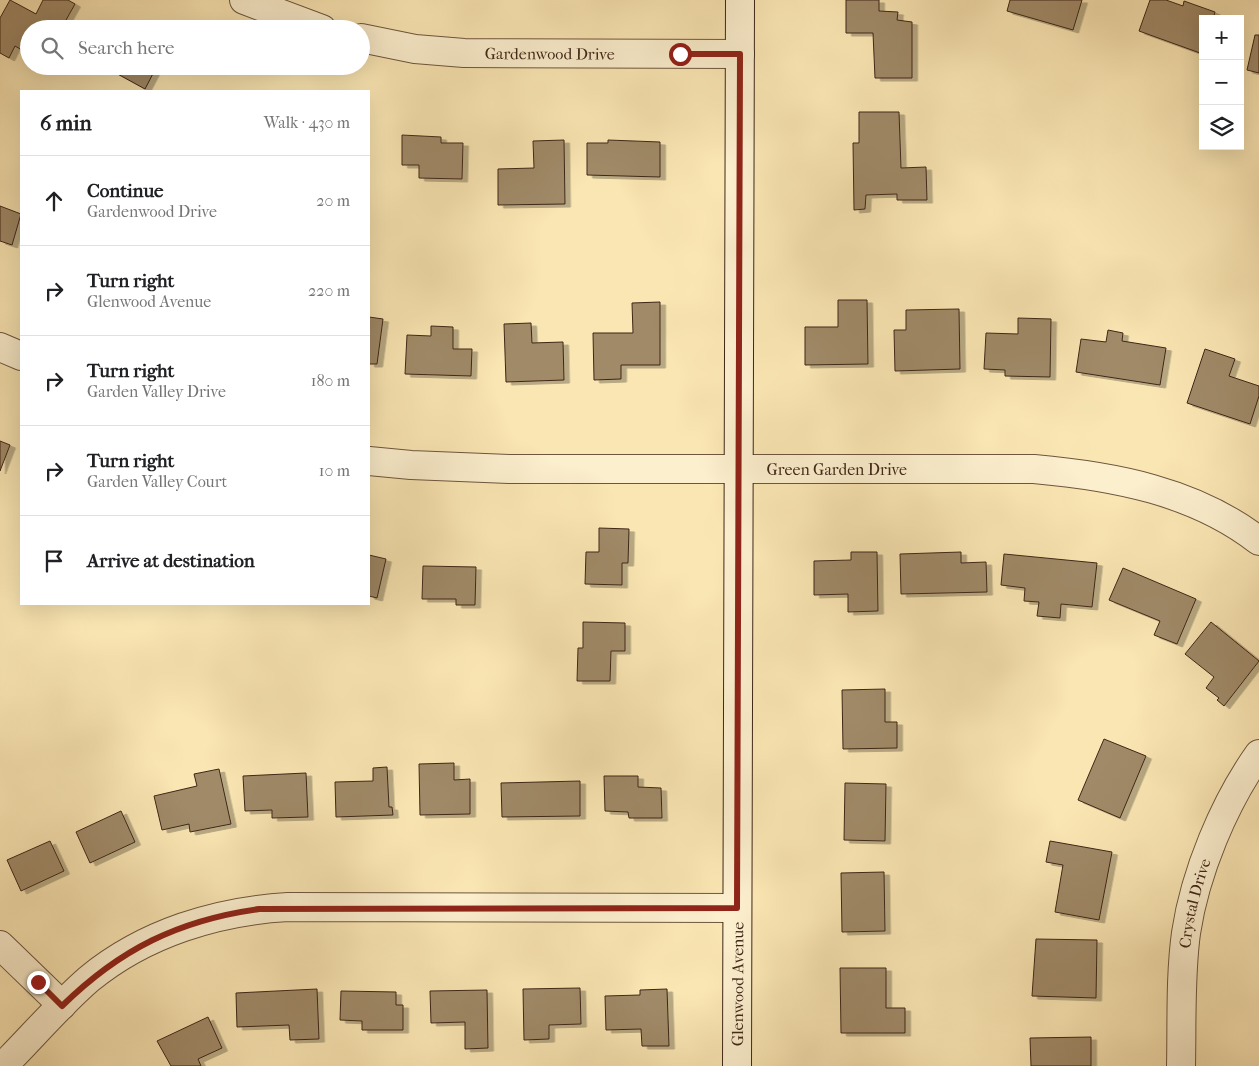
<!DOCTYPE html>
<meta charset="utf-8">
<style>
body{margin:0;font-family:"IM FELL French Canon",serif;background:#f2f2f2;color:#202124}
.controls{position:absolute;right:15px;top:15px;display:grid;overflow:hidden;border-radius:0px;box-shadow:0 5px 20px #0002}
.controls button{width:45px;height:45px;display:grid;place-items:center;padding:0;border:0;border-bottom:1px solid #e0e0e0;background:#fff;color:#202124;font:25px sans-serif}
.stop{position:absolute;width:15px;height:15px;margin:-11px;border:4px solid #8f2418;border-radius:50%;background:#fff}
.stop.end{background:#8f2418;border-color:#fff;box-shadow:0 1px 5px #0008}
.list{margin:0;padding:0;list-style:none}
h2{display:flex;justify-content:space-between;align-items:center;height:65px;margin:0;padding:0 20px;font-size:21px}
h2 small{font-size:16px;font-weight:400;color:#757577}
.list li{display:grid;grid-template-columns:32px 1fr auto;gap:15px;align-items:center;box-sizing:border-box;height:90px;padding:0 20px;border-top:1px solid #e0e0e0}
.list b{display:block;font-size:19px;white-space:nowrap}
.list p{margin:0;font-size:16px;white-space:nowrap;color:#757577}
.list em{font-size:16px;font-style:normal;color:#757577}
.icon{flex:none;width:28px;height:28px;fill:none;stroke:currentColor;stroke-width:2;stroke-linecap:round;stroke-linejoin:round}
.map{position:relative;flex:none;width:1259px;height:1066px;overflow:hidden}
.search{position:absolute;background:#fff;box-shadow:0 5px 20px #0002;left:20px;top:20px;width:350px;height:55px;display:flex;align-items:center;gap:12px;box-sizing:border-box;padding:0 18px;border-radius:28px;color:#757577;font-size:19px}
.panel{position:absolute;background:#fff;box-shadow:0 5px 20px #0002;left:20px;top:90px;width:350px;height:515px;border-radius:0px}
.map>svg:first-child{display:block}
.building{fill:#a08a68;stroke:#3e2617;filter:url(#shadow)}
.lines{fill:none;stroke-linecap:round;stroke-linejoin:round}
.street-casing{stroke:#6d563e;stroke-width:30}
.secondary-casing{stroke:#3e2617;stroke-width:30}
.street{stroke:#fcefce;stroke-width:28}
.secondary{stroke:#fcefce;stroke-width:28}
.route{stroke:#8f2418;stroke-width:6}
.labels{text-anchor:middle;stroke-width:4;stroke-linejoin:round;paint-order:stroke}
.street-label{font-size:16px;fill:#3e2617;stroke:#fcefce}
</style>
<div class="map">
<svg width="1259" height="1066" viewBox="0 0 1259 1066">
<defs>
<filter id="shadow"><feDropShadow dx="5.5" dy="3" stdDeviation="0" flood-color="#0004"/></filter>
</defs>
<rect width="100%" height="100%" fill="#fae6b3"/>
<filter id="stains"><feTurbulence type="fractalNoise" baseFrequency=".004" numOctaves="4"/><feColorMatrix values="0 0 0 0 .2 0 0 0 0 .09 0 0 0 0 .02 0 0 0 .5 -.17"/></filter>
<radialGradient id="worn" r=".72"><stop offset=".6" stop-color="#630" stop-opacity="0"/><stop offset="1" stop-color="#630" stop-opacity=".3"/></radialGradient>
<path class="building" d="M10,0L36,14L43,0H68L75,4L61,29H29V54L15,46L9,58L0,53V18Z
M846,0H879V11L898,12L897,20L912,22V78H875L873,33H846Z
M1010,0H1082L1073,30L1007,11Z
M1150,0H1166L1183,6L1184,1L1215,12L1213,19H1203V46L1200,53L1139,31Z
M1255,35H1259V73L1247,70Z
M103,66H157L145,89Z
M859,112H899L901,168L926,167L927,200H897V194L866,195L865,209L854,210L853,143H859Z
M402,135L441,137V143H463L462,179L419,178V165H402Z
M564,140L565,204L498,205V169L534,168L533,141Z
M608,140L660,142V177L587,175V143H608Z
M0,206L21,214L12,245L0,241Z
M838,300H867L868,364L805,365V327H838Z
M660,302V365H621V379L594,380L593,333H633L632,303Z
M959,309L960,369L895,371L894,330H906V310Z
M369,317L383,319L377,364H369Z
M1018,318L1051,319L1050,377L1005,376V370L984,369L986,333L1018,334Z
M531,323L532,343L563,342L564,380L506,382L504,324Z
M431,326L453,327V349H472L471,376L405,374L407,335L431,336Z
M1108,330L1123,333L1122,341L1166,348L1160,385L1076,372L1081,339L1106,342Z
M1205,349L1235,359L1229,376L1259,386V396L1250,424L1187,403Z
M0,441L10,445L0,471Z
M599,528L629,529L628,563H622V585L585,584L586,552H599Z
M851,552H877L878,611L848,612V594L814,595V561L851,560Z
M961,552V563L986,562L987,592L901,594L900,554Z
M1004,554L1097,563L1092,607L1061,604L1060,618L1037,616L1039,602L1024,601L1025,588L1001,585Z
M369,555L386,559L377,598L369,596Z
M423,566L476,567L475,605H456V599H422Z
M1123,568L1196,599L1177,644L1154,635L1160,621L1109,600Z
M583,622L625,623V651H611L610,681H577L578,648H583Z
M1211,622L1259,661L1224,706L1217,700L1219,698L1206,688L1214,677L1185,654Z
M885,689V722H897V748L843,749L842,690Z
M1104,739L1146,756L1120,818L1078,800Z
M454,763V780L470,779V814L420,815L419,764Z
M387,767L389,807H392L393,815L336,817L335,782L373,781V768Z
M219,769L231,824L190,832L189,824L162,830L154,796L197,786L194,774Z
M306,773L308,817L272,818V810L245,811L243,776Z
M604,776H638V787L661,788L662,818H629L628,812L605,811Z
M580,781V816L502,817L501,783Z
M845,783L886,784L885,841L844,840Z
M121,811L135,842L90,863L76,832Z
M50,841L64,871L21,891L7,860Z
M1050,841L1112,852L1099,920L1055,912L1063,865L1046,862Z
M884,872L885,931L842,932L841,873Z
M1036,939L1097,940L1096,998L1032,996Z
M840,968H886V1008H905V1033H841Z
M580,988L581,1024L549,1025V1039L524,1040L523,989Z
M317,989L319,1039L290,1040L289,1025L237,1027L236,993Z
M667,989L669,1046H642L641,1029L606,1030L605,996L640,995V990Z
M487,990L488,1048L465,1049V1022L431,1023L430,991Z
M341,991L396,992V1005H403V1030H362V1021L340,1020Z
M208,1017L222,1048L198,1059L201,1066H171L157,1041Z
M1091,1037V1066H1031L1030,1038Z"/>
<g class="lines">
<g class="street-casing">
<g id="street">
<path d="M244,0L322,29"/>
<path id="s1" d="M361,38L415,49L464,53L740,54"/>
<path d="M0,347L21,356"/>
<path id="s2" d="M369,461L411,465L509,469H1034C1113,476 1195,491 1259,541"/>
<path d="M0,945L62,1005"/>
<path d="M3,1066C32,1037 59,1005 89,979C145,933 217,911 288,907L737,908"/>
<path id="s3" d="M1181,1066C1182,1022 1180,977 1186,933C1195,873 1224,803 1259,754"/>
</g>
</g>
<g class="secondary-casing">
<g id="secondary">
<path id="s4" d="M737,1066L740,0"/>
</g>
</g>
<use href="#street" class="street"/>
<use href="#secondary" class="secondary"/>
</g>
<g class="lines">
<path class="route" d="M38,982L62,1006C120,949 179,920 259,909L737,908L740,54H680"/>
</g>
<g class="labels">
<g class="street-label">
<text dy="6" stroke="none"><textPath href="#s1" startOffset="190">Gardenwood Drive</textPath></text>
<text dy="6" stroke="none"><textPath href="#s2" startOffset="468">Green Garden Drive</textPath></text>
<text dy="6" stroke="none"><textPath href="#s3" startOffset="164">Crystal Drive</textPath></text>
<text dy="6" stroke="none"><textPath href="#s4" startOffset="82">Glenwood Avenue</textPath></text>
</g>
</g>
<rect width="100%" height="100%" filter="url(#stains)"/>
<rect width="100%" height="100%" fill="url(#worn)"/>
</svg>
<div class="controls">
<button>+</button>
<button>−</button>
<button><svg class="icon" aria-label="layers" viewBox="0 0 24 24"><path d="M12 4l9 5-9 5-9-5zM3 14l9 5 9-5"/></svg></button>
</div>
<div class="stop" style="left:680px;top:54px"></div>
<div class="stop end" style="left:38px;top:982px"></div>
<div class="search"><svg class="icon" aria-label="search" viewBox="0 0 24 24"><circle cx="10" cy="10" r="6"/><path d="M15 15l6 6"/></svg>Search here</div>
<section class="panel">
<h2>6 min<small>Walk · 430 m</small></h2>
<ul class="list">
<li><svg class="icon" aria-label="ahead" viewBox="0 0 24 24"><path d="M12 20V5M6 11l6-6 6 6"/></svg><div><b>Continue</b><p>Gardenwood Drive</p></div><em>20 m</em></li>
<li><svg class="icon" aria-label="right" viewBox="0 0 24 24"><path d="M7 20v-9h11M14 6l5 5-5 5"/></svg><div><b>Turn right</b><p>Glenwood Avenue</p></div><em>220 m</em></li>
<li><svg class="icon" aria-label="right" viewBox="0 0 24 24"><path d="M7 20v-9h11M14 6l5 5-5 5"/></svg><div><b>Turn right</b><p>Garden Valley Drive</p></div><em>180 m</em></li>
<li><svg class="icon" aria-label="right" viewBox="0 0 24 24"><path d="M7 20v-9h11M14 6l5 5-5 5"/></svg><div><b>Turn right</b><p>Garden Valley Court</p></div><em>10 m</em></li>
<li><svg class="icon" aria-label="arrive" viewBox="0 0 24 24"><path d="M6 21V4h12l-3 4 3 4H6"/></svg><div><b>Arrive at destination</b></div></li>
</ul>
</section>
</div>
